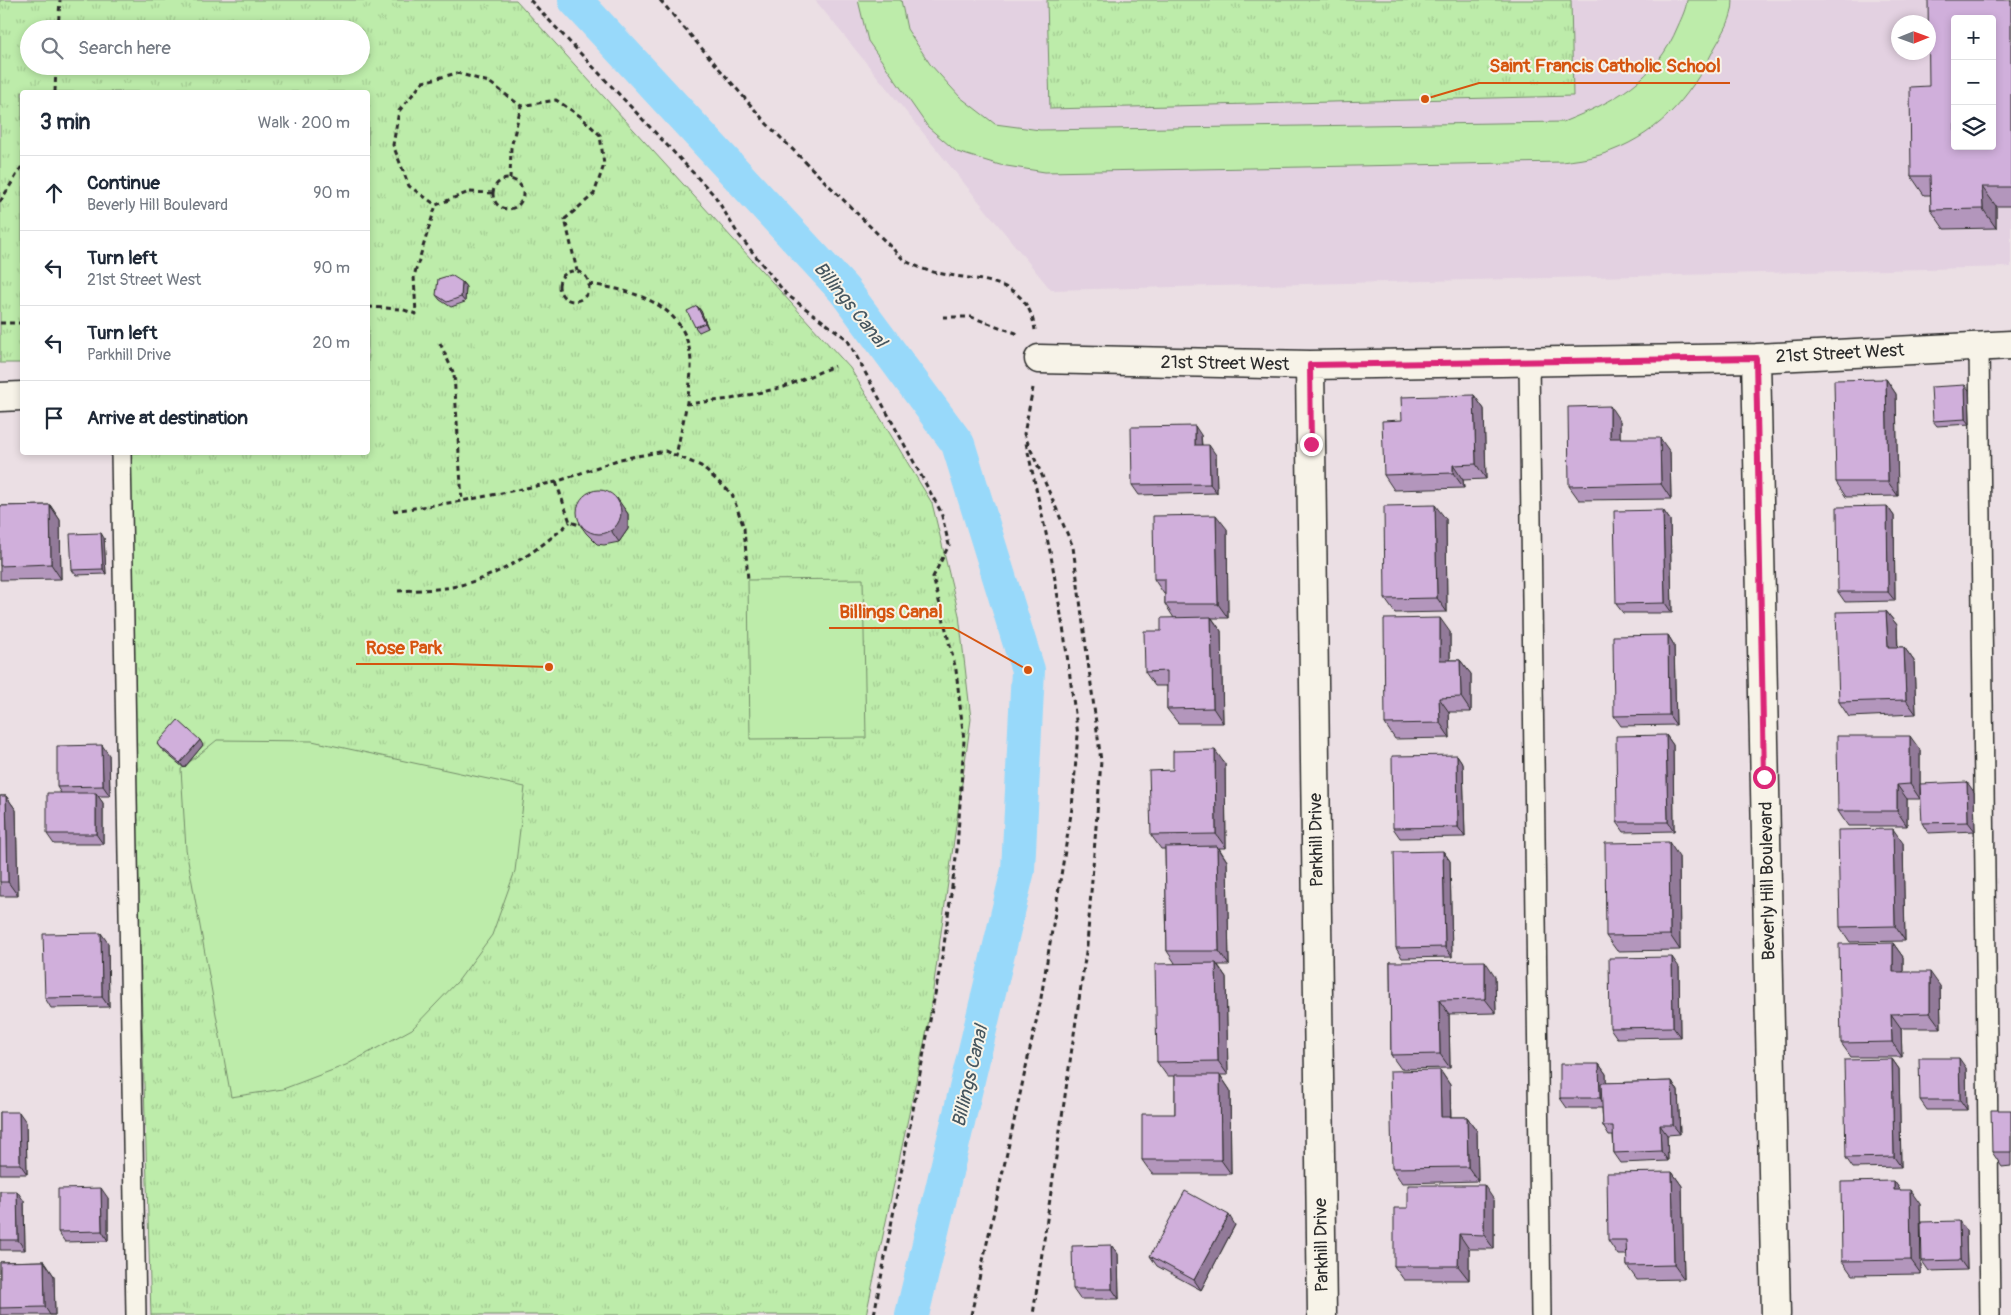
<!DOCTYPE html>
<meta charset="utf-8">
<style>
body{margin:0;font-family:Pangolin,sans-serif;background:#f6f6f7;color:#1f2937}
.controls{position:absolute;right:15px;top:15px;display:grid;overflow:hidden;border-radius:5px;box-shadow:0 2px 8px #0003}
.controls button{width:45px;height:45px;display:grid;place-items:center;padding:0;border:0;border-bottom:1px solid #e0e1e3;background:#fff;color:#1f2937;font:25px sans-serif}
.compass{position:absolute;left:1891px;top:15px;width:45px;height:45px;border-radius:50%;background:#fff;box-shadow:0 2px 8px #0003;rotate:89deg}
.stop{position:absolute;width:15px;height:15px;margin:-11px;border:4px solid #db2777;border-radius:50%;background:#fff}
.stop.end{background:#db2777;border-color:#fff;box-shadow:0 1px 5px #0008}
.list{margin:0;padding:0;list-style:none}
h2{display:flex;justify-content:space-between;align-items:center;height:65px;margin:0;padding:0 20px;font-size:21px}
h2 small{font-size:16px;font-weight:400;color:#747a83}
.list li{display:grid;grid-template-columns:32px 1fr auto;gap:15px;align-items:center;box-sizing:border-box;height:75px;padding:0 20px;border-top:1px solid #e0e1e3}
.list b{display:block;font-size:19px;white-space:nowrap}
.list p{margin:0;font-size:16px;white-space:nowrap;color:#747a83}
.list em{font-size:16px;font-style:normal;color:#747a83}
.icon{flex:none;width:28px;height:28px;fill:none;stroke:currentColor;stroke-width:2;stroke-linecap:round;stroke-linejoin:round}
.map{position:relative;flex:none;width:2011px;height:1315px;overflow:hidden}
.search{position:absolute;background:#fff;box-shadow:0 2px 8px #0003;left:20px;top:20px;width:350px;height:55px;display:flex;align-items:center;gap:12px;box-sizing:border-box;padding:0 18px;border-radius:28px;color:#747a83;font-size:19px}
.panel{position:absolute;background:#fff;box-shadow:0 2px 8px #0003;left:20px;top:90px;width:350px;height:365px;border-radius:5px}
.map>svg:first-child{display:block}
.built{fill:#e3d1e1;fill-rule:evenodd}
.grass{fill:url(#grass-tufts);stroke:#748c6a;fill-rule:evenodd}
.pitch{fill:#bdecaa;stroke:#748c6a}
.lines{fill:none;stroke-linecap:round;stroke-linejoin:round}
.canal{stroke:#98d9fa;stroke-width:34}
.service-casing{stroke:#2b2b2b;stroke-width:22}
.minor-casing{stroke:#2b2b2b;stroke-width:31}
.path{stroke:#2b2b2b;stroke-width:3;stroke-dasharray:5 4;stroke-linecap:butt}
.service{stroke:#f7f3e8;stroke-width:19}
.minor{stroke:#f7f3e8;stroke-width:28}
.wall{fill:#b396bc;stroke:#2b2b2b}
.shaded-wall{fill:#927a99;stroke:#2b2b2b}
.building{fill:#d0afdb;stroke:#2b2b2b;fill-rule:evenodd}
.route{stroke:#db2777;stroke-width:6}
.labels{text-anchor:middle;stroke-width:4;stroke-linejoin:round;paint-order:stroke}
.street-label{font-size:18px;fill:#2b2b2b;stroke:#f7f3e8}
.water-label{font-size:19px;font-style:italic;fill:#46565f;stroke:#f7f3e8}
.leader{fill:none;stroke:#d5540f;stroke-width:2}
.callout-dot{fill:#d5540f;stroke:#f7f3e8;stroke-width:2}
.callout-label{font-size:19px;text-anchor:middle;font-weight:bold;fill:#d5540f;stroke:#f7f3e8;stroke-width:4;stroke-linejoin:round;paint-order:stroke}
</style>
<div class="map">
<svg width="2011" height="1315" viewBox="0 0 2011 1315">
<defs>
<pattern id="grass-tufts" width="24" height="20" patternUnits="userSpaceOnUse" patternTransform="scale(1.25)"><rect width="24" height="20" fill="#bdecaa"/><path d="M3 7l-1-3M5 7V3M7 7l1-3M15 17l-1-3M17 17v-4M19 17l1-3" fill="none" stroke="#a3cb92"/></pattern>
</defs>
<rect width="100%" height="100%" fill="#ebdfe4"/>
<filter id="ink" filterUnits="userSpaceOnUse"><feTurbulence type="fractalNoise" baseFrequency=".02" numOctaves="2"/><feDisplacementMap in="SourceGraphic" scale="10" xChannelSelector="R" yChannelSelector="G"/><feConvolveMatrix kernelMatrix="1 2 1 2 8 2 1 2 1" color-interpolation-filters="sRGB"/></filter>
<g filter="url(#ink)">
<path class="built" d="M815,0H2011V267L1051,290ZM1955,19H1992V146H1955ZM1898,22H1928V52H1898Z"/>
<path class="grass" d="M0,0H516L850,368L932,503L959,615L971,719L928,1025L866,1315H151L125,453L368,452V92H22V363H0ZM29,29H361V66H29Z
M1047,0H1571L1573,96L1050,109Z"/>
<path class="pitch" d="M858,0H901L907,29L930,64L960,97L995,124L1040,130L1563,122C1615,101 1656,80 1678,26C1682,17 1686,9 1687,0H1733C1733,19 1723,33 1714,49C1688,101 1656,137 1600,155C1588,159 1574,160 1562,162L1045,172L1000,165L957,152L928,127L868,41Z
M863,579L866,738L750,739L748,580Z
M217,740L312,741L525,787L515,871L492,935L458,981L412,1029L346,1065L283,1089L231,1097L186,849L181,769Z"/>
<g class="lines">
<path class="canal" d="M575,0L844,290L958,444L1028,670L1018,870L912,1315"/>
<g class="service-casing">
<path id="service" d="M1979,346L1990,1315
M1529,361L1541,1315
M121,452L136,1315"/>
</g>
<g class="minor-casing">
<path id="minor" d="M1756,358L1776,1315
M1039,359L1310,365L1756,358L2011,345
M1310,365L1322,1315
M0,397L22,396"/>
</g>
<path class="path" d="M530,0L715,196L738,234L786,294L847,339L941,512L949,545L933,577L956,670L964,740L957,850L943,952L874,1315
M660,0L767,124L905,261C914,265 924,270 933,272C975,282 1027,274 1035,330
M58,29L60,0
M55,92L56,66
M510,179L511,148L521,106L556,100L580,116L600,135L604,165L594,194L565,219L577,271
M493 194a15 15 0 1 1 30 0a15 15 0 1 1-30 0Z
M493,193L469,192L436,205L409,186L393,145L399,111L423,82L457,73L489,82L521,106
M0,202L22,166
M559 286a15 15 0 1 1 30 0a15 15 0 1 1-30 0Z
M589,284C637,291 688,305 691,362C692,387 681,430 676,456
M368,307L401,309L416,314L414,276L436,205
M943,317H971L1016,333L1019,336
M0,323H22
M440,343L454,374L462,501
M1033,388L1024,434L1073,547L1101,761L1087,945L1033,1315
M686,404L731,399L784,387L834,366
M556,482L570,522L583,526
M393,511L462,501L556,482L620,459L665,451L701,466L732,494L744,528L748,580
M398,591C416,590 435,590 452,587C499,577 535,553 570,522
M971,1315L1040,1004L1072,808L1078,735L1064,633L1051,556L1026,443"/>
<use href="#service" class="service"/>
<use href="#minor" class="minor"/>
</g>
<path class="wall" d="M2011,0V206H1996V228L1944,229L1931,210V195H1924L1911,176L1929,86Z
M462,282L466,287L465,302L451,307L440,300L436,295Z
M697,306L701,311L708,328L699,332L695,327Z
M1886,379L1896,394L1898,496L1846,497L1836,482Z
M1969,390L1970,424L1937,426L1933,421Z
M1474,395L1484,409L1486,479L1463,480L1464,488L1394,490L1384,475L1402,420Z
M1620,421V438L1670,452L1671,499L1579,500L1569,486Z
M1201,435L1202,445L1216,455L1217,493L1139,495L1132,485Z
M50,505L60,520L61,579L0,580V506Z
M1887,506L1894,516L1895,601L1845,602L1838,592Z
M624,508L628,514V529L619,542L604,545L597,544L586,533L579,523Z
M1663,510L1670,520L1672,613H1623L1616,604Z
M1446,519L1447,612L1395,613L1385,599Z
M1227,529L1228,618H1212L1221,631L1223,723H1178L1167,709V686H1155L1145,672L1174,618L1165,604V594H1164L1154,579Z
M104,538L106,574L76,575L72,570Z
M1886,611L1897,625L1898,647H1904L1914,661L1916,714L1849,717L1839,702Z
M1450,632V660H1460L1471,674V712H1449L1450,738L1395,739L1385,724Z
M1668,635L1674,645L1676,725L1621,726L1614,716Z
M1666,735L1673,745L1674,831L1624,832L1617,822Z
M157,744L203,745L184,768L161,749Z
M1920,750V799H1907V826H1848L1838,811Z
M109,755L110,796H98L103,803V844H54L47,834L61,793L57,787Z
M1457,755L1463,764L1465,837L1400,838L1393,828Z
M1225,764L1226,848H1219L1227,861L1229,965H1218L1226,977L1228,1075H1220L1230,1090L1231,1174H1152L1142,1160L1175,1114V1076H1167L1157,1062L1175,963L1167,951L1165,849H1161L1151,835L1173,770Z
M1974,792L1975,831L1928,833L1922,823Z
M0,796H6L16,810L18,896H0Z
M1903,843L1905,941L1850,942L1840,927Z
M1443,851L1450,861L1452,957L1402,958L1396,948Z
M1679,857L1680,950L1617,951L1606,936Z
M108,943L109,1007L51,1008L45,998Z
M1893,943L1903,957V972L1940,986L1941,1028H1901L1902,1057H1851L1841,1043Z
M1390,962L1495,976L1496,1013L1449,1014L1450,1068L1401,1069L1391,1055Z
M1679,967L1680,1037L1617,1038L1610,1028Z
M1892,1059L1899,1069L1901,1167L1853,1168L1846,1158Z
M1599,1064L1606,1074V1083L1672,1081L1678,1091L1680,1134L1667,1135L1668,1161L1621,1163L1614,1153L1613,1136H1609L1603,1126L1602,1108H1567L1560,1098Z
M1966,1068L1967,1110H1927L1920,1100Z
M1440,1070L1450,1085L1451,1117H1467L1477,1131L1478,1181L1402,1183L1392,1168Z
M2011,1110V1166L2002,1167L1992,1152Z
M0,1112L26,1122L27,1174H0Z
M1672,1172L1682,1186L1684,1279L1637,1280L1627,1266V1255H1618L1608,1240Z
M1894,1181L1900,1190L1920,1204L1921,1274L1852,1275L1842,1261Z
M0,1191L24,1201L25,1250H0Z
M108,1198V1241L65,1242L58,1232Z
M1494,1200V1249H1469V1280H1404L1394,1266L1408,1208Z
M1235,1225L1201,1290L1157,1266L1150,1256Z
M1966,1231L1967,1270L1929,1271L1922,1261Z
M1111,1245L1118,1254L1119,1299H1080L1073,1289Z
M44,1261L54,1276L55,1315H0V1262Z"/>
<path class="shaded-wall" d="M1982,187L1996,206V228L1983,209Z
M462,282L466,287L465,302L461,297Z
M697,306L701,311L708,328L705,323Z
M1886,379L1896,394L1898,496L1888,482Z
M1965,385L1969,390L1970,424L1966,419Z
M1474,395L1484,409L1486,479L1476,464Z
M1610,406L1620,421V452L1610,438Z
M1195,426L1201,435L1202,455L1195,445Z
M1660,438L1670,452L1671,499L1661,484Z
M1209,445L1216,455L1217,493L1210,484Z
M1453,465L1463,480L1464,488L1453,473Z
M617,498L628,514V529L619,542L612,532Z
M50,505L60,520L61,579L51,564Z
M1435,505L1446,519L1447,612L1437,598Z
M1887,506L1894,516L1895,601L1888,592Z
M1663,510L1670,520L1672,613L1665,603Z
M1216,515L1227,529L1228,618L1218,604Z
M101,533L104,538L106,574L103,569Z
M1886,611L1897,625L1898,662L1888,647Z
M1211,617L1221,631L1223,723L1213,708Z
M1440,618L1450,632V675L1440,660Z
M1668,635L1674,645L1676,725L1669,715Z
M1904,647L1914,661L1916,714L1906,700Z
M1460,660L1471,674V712L1461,697Z
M1439,698L1449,712L1450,738L1440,723Z
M1666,735L1673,745L1674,831L1668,822Z
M1910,736L1920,750V799L1910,784Z
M200,740L203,745L184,768L180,763Z
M102,745L109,755L110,796L103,786Z
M1215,750L1225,764L1226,848L1216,834Z
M1457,755L1463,764L1465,837L1458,827Z
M1967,782L1974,792L1975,831L1968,822Z
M1897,785L1907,799V826L1897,811Z
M96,793L103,803V844L96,834Z
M6,796L16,810L18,896L8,882Z
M1893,829L1903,843L1905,941L1895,926Z
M1669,842L1679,857L1680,950L1670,935Z
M1217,846L1227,861L1229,965L1219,951Z
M1443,851L1450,861L1452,957L1445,947Z
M101,933L108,943L109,1007L102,997Z
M1893,943L1903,957V986L1893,972Z
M1672,957L1679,967L1680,1037L1673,1027Z
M1485,961L1495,976L1496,1013L1485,999Z
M1216,963L1226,977L1228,1075L1218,1061Z
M1930,972L1940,986L1941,1028L1930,1013Z
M1439,1000L1449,1014L1450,1068L1440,1054Z
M1891,1014L1901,1028L1902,1057L1892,1042Z
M1959,1058L1966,1068L1967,1110L1960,1100Z
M1892,1059L1899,1069L1901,1167L1894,1157Z
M1599,1064L1606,1074L1607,1108L1600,1098Z
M1440,1070L1450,1085L1451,1132L1441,1117Z
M1220,1075L1230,1090L1231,1174L1221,1160Z
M1672,1081L1678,1091L1680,1134L1673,1125Z
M19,1112L26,1122L27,1174L20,1164Z
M1467,1117L1477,1131L1478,1181L1468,1167Z
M1660,1125L1667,1135L1668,1161L1661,1151Z
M1672,1172L1682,1186L1684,1279L1674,1265Z
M1894,1181L1904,1195L1894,1190Z
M1484,1185L1494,1200V1249L1484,1235Z
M101,1188L108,1198V1241L102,1231Z
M1910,1190L1920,1204L1921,1274L1911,1260Z
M17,1191L24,1201L25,1250L18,1240Z
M1229,1215L1235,1225L1201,1290L1194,1280Z
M1959,1221L1966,1231L1967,1270L1960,1260Z
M1459,1234L1469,1249V1280L1458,1266Z
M1111,1245L1118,1254L1119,1299L1112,1289Z
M44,1261L54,1276L55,1315H50L45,1307Z"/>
<path class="building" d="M1928,0H2011V187H1982L1983,209L1931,210L1930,176H1911L1910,87L1929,86ZM1955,19H1992V146H1955Z
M451,275L462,282L461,297L447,302L436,295L438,279Z
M697,306L705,323L695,327L687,311Z
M1886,379L1888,482H1836L1834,380Z
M1965,385L1966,419L1933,421L1931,387Z
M1474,395L1476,464L1453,465V473L1384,475L1382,421L1402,420L1401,397Z
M1610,406V438H1660L1661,484L1569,486L1568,407Z
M1195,426V445H1209L1210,484L1132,485L1131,427Z
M577 512a22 22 0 1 1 44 0a22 22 0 1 1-44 0Z
M50,505L51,564L0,566V506Z
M1435,505L1437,598L1385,599L1384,506Z
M1887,506L1888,592H1838L1837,507Z
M1663,510L1665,603L1616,604L1614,511Z
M1216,515L1218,604H1165V579H1154L1153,516Z
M101,533L103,569L72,570L70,534Z
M1886,611L1888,647H1904L1906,700L1839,702L1836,612Z
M1211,617L1213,708L1167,709V671L1145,672L1144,631H1161V618Z
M1440,618V660H1460L1461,697L1439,698L1440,723L1385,724L1384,619Z
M1668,635L1669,715L1614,716L1613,636Z
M178,720L200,740L180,763L157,744Z
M1666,735L1668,822H1617L1616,736Z
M1837,736H1910V784L1897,785V811H1838Z
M102,745L103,786L57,787V746Z
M1215,750L1216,834L1151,835L1149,771L1173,770V751Z
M1457,755L1458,827L1393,828L1392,756Z
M1967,782L1968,822L1922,823L1920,784Z
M47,793H96V834H47Z
M0,796H6L8,882H0Z
M1893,829L1895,926L1840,927L1838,830Z
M1669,842L1670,935L1606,936L1605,843Z
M1217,846L1219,951H1167L1165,847Z
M1443,851L1445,947L1396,948L1394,852Z
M101,933L102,997L45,998L43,934Z
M1893,943V972H1930V1013L1891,1014L1892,1042L1841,1043L1839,944Z
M1672,957L1673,1027L1610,1028L1609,958Z
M1485,961V999L1439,1000L1440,1054L1391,1055L1390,962Z
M1216,963L1218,1061L1157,1062L1155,964Z
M1919,1058H1959L1960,1100H1920Z
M1892,1059L1894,1157L1846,1158L1844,1060Z
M1560,1064H1599L1600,1098H1560Z
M1440,1070L1441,1117H1467L1468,1167L1392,1168L1390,1071Z
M1175,1075H1220L1221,1160H1142V1114H1175Z
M1672,1081L1673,1125H1660L1661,1151L1614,1153L1613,1126H1603L1601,1083Z
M1991,1110H2011V1152H1992Z
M0,1112H19L20,1164H0Z
M1672,1172L1674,1265L1627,1266L1626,1240H1608L1607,1173Z
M1894,1181V1190H1910L1911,1260L1842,1261L1841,1182Z
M1408,1185H1484V1235L1459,1234L1458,1266H1394V1208H1408Z
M101,1188L102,1231L58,1232V1189Z
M0,1191H17L18,1240H0Z
M1185,1191L1229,1215L1194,1280L1150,1256Z
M1959,1221L1960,1260L1922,1261L1921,1222Z
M1111,1245L1112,1289H1073L1072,1246Z
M44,1261L45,1307L0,1308V1262Z"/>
</g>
<g class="lines" filter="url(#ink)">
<path class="route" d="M1311,444L1310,365L1756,358L1764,777"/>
</g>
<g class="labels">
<g class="street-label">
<text transform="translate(1840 353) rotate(-3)" y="6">21st Street West</text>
<text transform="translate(1225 363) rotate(1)" y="6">21st Street West</text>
<text transform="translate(1316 840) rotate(-91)" y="6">Parkhill Drive</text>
<text transform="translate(1767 881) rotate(-91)" y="6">Beverly Hill Boulevard</text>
<text transform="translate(1321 1245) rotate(-91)" y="6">Parkhill Drive</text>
</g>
<g class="water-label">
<text transform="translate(851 304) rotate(51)" y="7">Billings Canal</text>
<text transform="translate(969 1076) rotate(-77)" y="7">Billings Canal</text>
</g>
</g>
<path class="leader" d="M1425 99L1479 83H1730M1028 670L953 628H829M549 667L452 664H356"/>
<g class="callout-dot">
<circle cx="1425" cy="99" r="5"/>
<circle cx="1028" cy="670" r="5"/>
<circle cx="549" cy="667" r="5"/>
</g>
<g class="callout-label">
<text x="1605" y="72">Saint Francis Catholic School</text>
<text x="891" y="618">Billings Canal</text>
<text x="404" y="654">Rose Park</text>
</g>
</svg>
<div class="controls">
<button>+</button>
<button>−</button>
<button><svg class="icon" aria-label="layers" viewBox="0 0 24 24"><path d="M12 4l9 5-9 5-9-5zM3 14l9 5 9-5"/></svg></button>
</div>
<svg class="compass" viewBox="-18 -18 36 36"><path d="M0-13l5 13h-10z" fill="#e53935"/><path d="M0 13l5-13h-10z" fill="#747a83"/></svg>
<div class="stop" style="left:1764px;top:777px"></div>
<div class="stop end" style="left:1311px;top:444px"></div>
<div class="search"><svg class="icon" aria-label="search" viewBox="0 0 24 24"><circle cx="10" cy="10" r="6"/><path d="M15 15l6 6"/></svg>Search here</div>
<section class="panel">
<h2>3 min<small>Walk · 200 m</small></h2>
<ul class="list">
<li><svg class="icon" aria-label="ahead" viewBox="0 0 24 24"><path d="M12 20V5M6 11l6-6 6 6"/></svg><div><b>Continue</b><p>Beverly Hill Boulevard</p></div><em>90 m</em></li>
<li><svg class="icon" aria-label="left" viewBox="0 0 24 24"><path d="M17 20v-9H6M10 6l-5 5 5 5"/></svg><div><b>Turn left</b><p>21st Street West</p></div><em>90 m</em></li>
<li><svg class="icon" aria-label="left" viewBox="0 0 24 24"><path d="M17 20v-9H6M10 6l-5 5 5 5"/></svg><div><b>Turn left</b><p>Parkhill Drive</p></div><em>20 m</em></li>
<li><svg class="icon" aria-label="arrive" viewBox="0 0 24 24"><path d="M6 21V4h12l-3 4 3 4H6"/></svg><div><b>Arrive at destination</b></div></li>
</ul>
</section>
</div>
